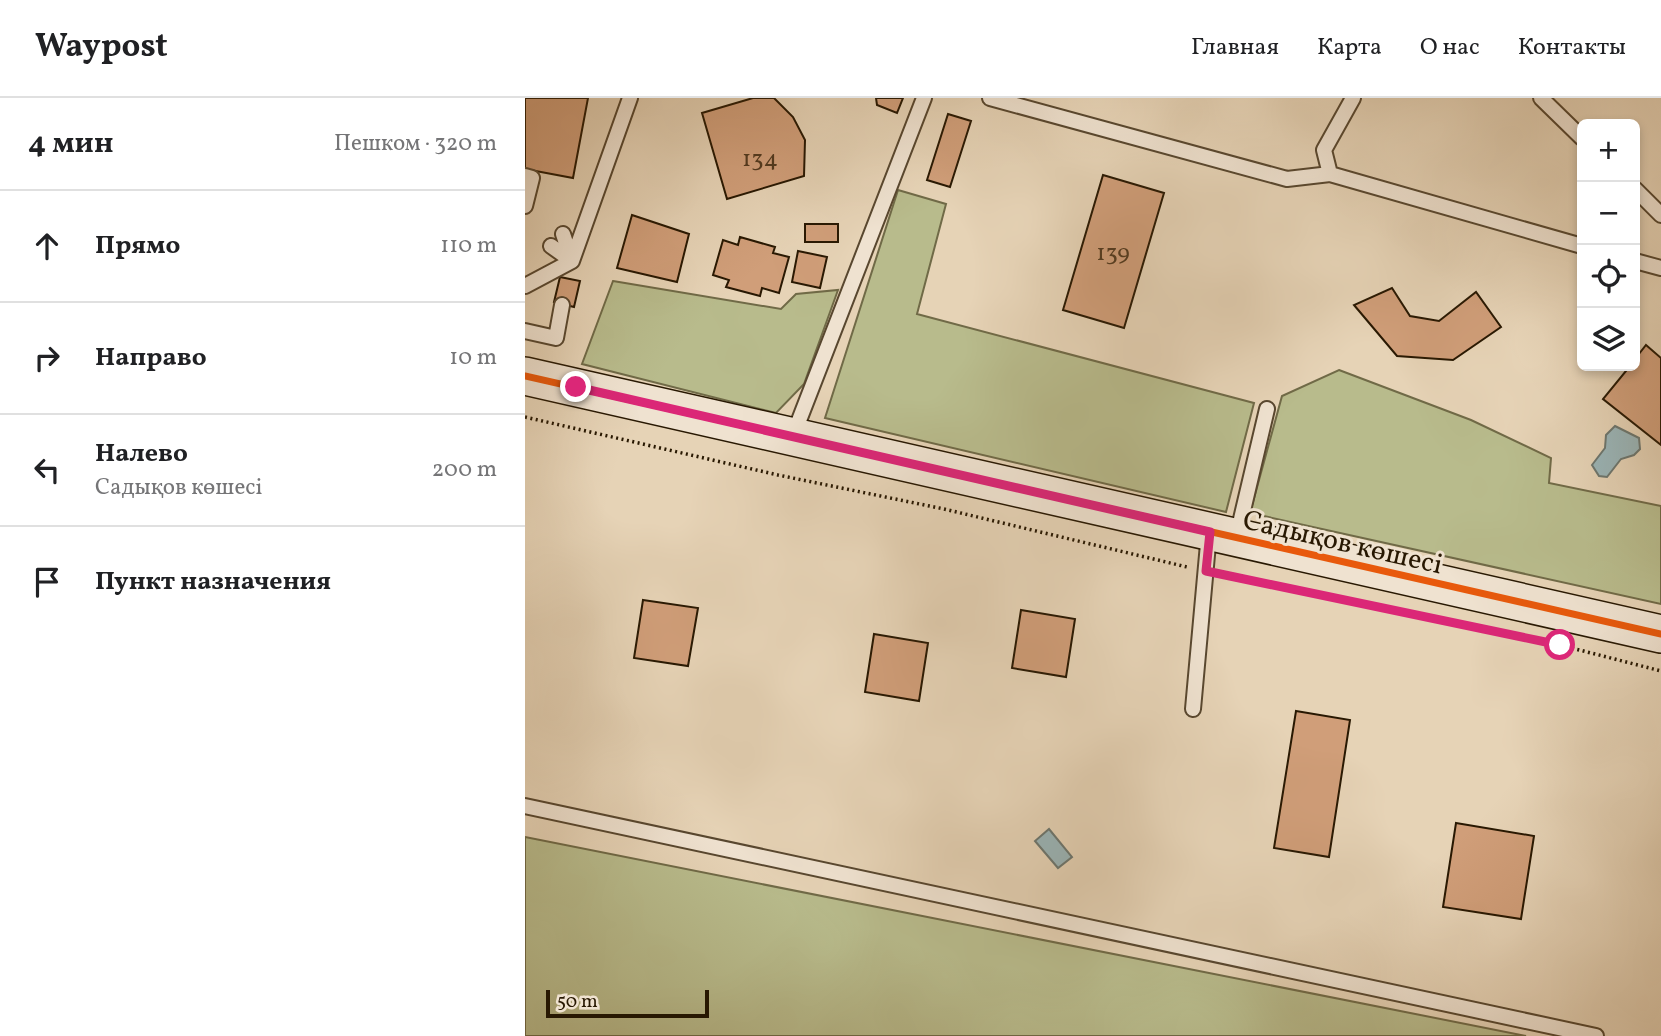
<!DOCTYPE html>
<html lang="ru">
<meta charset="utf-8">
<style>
body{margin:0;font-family:Vollkorn,serif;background:#f2f2f2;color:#202124}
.controls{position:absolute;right:21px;top:21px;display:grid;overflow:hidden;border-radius:10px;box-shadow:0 4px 10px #0003}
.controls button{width:63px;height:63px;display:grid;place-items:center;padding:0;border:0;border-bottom:2px solid #e0e0e0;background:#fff;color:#202124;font:35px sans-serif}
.scale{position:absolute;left:21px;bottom:18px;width:163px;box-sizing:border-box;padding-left:7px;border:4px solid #281802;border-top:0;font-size:19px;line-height:24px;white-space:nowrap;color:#281802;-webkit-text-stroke:5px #efe2d0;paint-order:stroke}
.stop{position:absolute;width:21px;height:21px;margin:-16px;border:5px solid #db2777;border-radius:50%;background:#fff}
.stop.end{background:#db2777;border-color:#fff;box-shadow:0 2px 7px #0008}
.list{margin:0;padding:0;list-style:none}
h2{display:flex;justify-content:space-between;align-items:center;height:91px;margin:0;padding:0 28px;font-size:30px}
h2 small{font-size:23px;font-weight:400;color:#757577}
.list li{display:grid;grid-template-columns:46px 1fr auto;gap:21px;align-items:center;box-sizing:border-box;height:112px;padding:0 28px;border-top:2px solid #e0e0e0}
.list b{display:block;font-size:26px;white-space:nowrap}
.list p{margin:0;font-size:23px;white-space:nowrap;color:#757577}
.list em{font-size:23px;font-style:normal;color:#757577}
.icon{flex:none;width:38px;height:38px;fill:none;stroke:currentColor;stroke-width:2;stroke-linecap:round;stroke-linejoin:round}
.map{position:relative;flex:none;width:1136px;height:938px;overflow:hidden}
header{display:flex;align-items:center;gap:42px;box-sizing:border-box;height:98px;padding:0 35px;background:#fff;border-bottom:2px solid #e0e0e0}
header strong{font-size:33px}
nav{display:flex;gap:38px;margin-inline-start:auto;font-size:24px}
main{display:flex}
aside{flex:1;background:#fff}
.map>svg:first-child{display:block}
.green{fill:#b8bb8c;stroke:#706a47;stroke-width:2}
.water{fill:#9ab5b8;stroke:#6c766f;stroke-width:2}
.building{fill:#d09e79;stroke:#281802;stroke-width:2}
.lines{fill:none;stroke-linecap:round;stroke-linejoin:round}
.lane-casing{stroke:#58472f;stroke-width:18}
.secondary-casing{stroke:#281802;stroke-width:40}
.path{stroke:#281802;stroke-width:3.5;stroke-dasharray:2 3.5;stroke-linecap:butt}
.lane{stroke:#efe2d0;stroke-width:14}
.secondary{stroke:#efe2d0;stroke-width:37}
.cycleway-casing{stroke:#efe2d0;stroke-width:11}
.cycleway{stroke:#e8590c;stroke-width:7}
.route{stroke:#db2777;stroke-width:9}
.labels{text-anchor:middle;stroke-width:6;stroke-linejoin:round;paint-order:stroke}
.number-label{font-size:24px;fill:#523a20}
.street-label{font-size:28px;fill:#281802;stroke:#efe2d0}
</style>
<header>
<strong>Waypost</strong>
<nav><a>Главная</a><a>Карта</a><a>О нас</a><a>Контакты</a></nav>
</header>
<main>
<aside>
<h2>4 мин<small>Пешком · 320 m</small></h2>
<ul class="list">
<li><svg class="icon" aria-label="ahead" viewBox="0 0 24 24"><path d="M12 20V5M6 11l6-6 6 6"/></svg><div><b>Прямо</b></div><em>110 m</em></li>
<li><svg class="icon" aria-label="right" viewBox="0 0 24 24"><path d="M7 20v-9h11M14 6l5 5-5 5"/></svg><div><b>Направо</b></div><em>10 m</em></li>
<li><svg class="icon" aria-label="left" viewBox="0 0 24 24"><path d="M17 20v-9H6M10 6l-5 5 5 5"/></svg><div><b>Налево</b><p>Садықов көшесі</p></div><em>200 m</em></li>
<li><svg class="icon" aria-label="arrive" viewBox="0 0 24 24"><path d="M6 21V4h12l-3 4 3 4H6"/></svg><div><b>Пункт назначения</b></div></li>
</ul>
</aside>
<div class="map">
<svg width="1136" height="938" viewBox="0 0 1136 938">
<rect width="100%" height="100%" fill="#e6d3b6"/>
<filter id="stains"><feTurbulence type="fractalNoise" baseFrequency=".00286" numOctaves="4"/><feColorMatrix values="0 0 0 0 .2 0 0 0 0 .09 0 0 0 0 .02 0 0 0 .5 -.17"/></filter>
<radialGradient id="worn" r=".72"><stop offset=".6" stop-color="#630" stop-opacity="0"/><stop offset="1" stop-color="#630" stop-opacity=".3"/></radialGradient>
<path class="green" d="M373,92L421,106L392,216L729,305L701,414L300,320Z
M88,183L256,211L271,196L313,192L279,286L251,315L57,266Z
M814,272L946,322L1026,360L1024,385L1136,408V506L725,415L757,298Z
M0,739L1001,938H0Z"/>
<path class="water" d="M1090,328L1114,340L1115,351L1109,357L1096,361L1082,379L1074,378L1067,367L1080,350L1081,337Z
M524,731L547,759L533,770L510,743Z"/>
<path class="building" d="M0,0H63L48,80L0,71Z
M228,0H249L268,19L280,42L279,78L202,101L177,15Z
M351,0H378L372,15L352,7Z
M423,16L446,23L425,89L402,82Z
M578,77L639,95L599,230L538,212Z
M107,117L164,136L152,184L92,170Z
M280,126H313V144H280Z
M215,139L250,149L248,155L264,159L254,195L237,190L235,198L201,189L204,182L188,177L198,142L213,147Z
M273,153L302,159L295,190L267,184Z
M35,179L55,183L49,209L29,204Z
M867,190L885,218L914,223L951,194L976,229L928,262L872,258L829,207Z
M1121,247L1136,260V347L1078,301L1105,268H1110V261Z
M118,502L173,510L163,568L109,560Z
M496,512L550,521L541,579L487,570Z
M349,536L403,545L394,603L340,594Z
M771,613L825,622L804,759L749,750Z
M931,725L1009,738L996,821L918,809Z"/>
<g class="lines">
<g class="lane-casing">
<path id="lane" d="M465,0L762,81L805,76
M828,0L799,52L805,76L1057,148
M1016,0L1057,40
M0,78L7,80L0,108
M1110,91L1136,117
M38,136L47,163
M26,148L47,163
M1110,163L1136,170
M0,188L47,163L105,0
M0,233L31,240L37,207
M268,338L399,0
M712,438L742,311
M668,611L684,435
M0,708L1071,938"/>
</g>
<g class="secondary-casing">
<path id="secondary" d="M0,278L1136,536"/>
</g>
<path class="path" d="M0,319L253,377L419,411L662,469
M697,477L1035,547L1136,573"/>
<use href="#lane" class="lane"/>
<use href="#secondary" class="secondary"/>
<g class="cycleway-casing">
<path id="cycleway" d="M0,278L1136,536"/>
</g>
<use href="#cycleway" class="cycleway"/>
</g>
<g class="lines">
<path class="route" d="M51,289L685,434L681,473L1035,547"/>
</g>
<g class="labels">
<g class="number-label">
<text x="235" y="68">134</text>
<text x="588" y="162">139</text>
</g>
<g class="street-label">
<text transform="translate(818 443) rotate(13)" y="10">Садықов көшесі</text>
</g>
</g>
<rect width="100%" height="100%" filter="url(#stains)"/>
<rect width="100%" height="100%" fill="url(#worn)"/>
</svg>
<div class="controls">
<button>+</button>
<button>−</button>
<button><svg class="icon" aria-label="locate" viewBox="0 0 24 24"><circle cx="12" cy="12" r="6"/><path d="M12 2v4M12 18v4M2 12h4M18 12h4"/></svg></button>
<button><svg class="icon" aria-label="layers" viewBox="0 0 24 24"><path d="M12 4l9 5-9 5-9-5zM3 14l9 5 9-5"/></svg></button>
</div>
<div class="scale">50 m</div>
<div class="stop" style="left:1035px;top:547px"></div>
<div class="stop end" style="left:51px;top:289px"></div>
</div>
</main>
